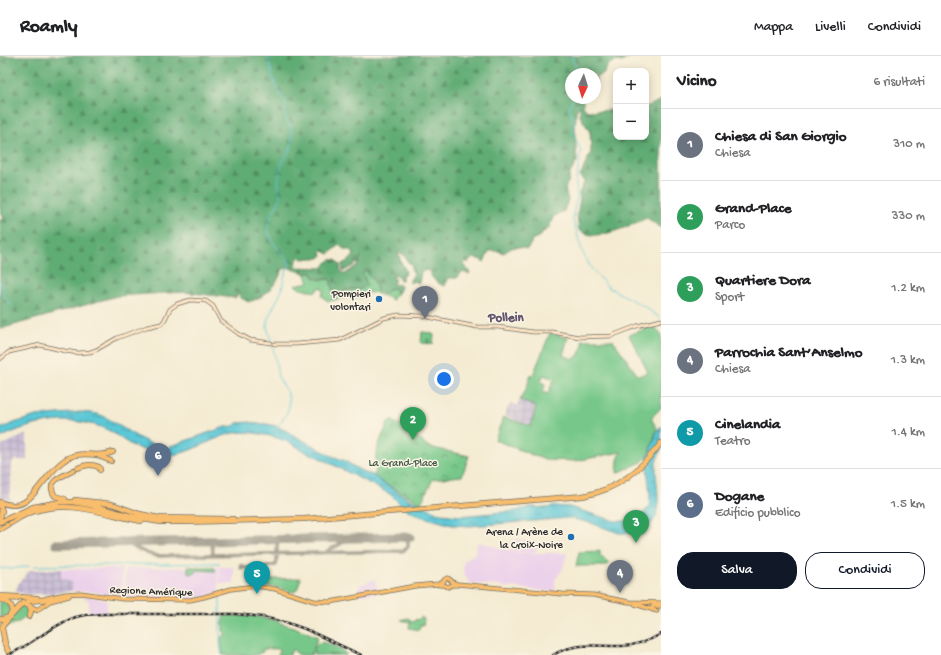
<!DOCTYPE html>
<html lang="it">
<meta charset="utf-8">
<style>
body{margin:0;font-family:"Gochi Hand",sans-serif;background:#f6f6f6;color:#202124}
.controls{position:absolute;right:12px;top:12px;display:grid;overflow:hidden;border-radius:8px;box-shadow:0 2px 10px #0003}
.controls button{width:36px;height:36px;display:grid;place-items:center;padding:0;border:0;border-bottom:1px solid #e0e0e0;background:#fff;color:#202124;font:20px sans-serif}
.compass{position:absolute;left:565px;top:12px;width:36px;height:36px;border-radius:50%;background:#fff;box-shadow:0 2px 10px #0003;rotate:184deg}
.you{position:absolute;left:444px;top:323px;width:14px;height:14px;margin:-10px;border:3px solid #fff;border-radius:50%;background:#1a73e8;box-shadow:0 0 0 6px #1a73e833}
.badge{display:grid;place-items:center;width:26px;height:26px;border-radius:50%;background:#111827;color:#fff;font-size:13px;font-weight:700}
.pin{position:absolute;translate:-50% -33px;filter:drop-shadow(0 1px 2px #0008)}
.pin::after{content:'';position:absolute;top:21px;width:14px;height:12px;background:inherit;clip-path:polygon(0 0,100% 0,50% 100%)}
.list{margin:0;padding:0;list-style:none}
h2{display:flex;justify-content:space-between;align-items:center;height:52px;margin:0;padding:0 16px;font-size:17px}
h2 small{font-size:13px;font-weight:400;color:#757577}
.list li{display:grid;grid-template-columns:26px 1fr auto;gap:12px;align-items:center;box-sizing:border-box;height:72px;padding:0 16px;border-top:1px solid #e0e0e0}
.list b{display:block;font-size:15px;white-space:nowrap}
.list p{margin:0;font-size:13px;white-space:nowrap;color:#757577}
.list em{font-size:13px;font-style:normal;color:#757577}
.actions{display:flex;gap:8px;padding:12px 16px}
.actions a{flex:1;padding:9px 0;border:1px solid #111827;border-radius:16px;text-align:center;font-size:14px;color:#111827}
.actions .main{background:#111827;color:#fff}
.map{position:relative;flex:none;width:661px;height:599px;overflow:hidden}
header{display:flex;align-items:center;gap:24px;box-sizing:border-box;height:56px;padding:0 20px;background:#fff;border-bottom:1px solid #e0e0e0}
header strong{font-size:19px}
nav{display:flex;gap:22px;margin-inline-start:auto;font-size:14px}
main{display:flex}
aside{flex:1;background:#fff}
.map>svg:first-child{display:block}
.built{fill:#ecd1ea}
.industrial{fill:url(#industrial-grid)}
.green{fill:#76c789;stroke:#50795a;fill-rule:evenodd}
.forest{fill:url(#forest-firs);stroke:#466c50;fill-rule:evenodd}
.cemetery{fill:url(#cemetery-stones);stroke:#50795a}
.park{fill:url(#park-crowns);stroke:#50795a}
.water{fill:url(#water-ripples);stroke:#447980}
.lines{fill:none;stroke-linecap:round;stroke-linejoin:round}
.stream{stroke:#5cc7d6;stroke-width:1}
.taxiway{stroke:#908b7e;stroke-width:3.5}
.runway{stroke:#908b7e;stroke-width:9}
.secondary-casing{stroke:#716e65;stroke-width:4.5}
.primary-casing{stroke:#716e65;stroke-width:5}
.highway-casing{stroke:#716e65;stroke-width:6}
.secondary{stroke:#fde5c5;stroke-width:3}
.primary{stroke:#f9be6d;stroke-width:3.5}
.highway{stroke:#f9be6d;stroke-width:4.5}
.rail-casing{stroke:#2b2b2b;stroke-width:2.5}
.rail{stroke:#fcf5e5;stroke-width:1;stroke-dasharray:3;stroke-linecap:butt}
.poi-dot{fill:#1f6fb2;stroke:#fcf5e5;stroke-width:1.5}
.labels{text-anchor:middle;stroke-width:3;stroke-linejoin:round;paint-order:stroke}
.poi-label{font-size:11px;fill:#2b2b2b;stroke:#fcf5e5;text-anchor:end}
.park-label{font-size:11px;fill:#425a47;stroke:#fcf5e5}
.street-label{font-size:11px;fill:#2b2b2b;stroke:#fcf5e5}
.quarter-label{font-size:13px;font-weight:bold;fill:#62566f;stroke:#fcf5e5}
</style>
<header>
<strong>Roamly</strong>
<nav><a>Mappa</a><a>Livelli</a><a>Condividi</a></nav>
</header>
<main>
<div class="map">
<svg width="661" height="599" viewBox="0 0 661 599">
<defs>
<pattern id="industrial-grid" width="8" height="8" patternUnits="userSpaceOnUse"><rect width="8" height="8" fill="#cbbfd5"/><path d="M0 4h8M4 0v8" fill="none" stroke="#aea4b7"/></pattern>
<pattern id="forest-firs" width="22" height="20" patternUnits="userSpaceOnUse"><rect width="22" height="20" fill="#60ac75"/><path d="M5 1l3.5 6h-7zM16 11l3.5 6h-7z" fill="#4f8c60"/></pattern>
<pattern id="cemetery-stones" width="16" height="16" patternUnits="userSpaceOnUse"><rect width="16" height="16" fill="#76c789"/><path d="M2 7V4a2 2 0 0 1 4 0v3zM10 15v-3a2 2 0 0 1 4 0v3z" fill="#61a270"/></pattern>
<pattern id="park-crowns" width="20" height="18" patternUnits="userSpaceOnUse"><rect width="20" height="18" fill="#76c789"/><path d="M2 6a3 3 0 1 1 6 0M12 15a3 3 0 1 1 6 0" fill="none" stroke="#61a270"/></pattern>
<pattern id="water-ripples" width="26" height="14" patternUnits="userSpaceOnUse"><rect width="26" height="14" fill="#5cc7d6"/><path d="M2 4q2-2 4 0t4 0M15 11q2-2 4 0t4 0" fill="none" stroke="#4ca2ae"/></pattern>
</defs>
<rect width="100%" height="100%" fill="#fcf5e5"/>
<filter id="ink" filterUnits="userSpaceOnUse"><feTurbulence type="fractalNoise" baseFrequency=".025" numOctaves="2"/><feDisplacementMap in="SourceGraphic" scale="8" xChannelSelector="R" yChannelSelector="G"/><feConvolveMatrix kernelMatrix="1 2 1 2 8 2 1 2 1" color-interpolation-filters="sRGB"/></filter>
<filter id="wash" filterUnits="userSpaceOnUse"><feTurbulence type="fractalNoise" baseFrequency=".012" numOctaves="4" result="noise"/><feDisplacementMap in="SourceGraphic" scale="16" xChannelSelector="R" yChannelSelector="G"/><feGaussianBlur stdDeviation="0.9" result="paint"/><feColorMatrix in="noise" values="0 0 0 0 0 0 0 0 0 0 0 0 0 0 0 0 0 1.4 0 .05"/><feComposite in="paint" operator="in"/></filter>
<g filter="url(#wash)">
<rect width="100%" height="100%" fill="#f4ebd2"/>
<path class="built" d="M517,484L536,486V496H518L511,494L513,486Z
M480,486L518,497H567L563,513L555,524V536L470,527L463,518L464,505L476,497L477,487Z
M218,511L219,536L191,544L124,542L125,512Z
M219,511H234V528H220Z
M122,512V542L93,536L72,535L71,526L61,522V513Z
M375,523L378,537L359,540V531L360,529Z
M85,540L107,544V557L88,556L89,545L85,543Z"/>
<path class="industrial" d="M520,344L537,351L531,370L504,359L511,347L516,350Z
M27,378V404H15L12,406L10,444L0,442V390Z
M61,513V522L72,526V535L48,538H25L16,536V534L18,528L30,514Z"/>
<path class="green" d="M364,214C373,219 372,225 377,231C379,233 383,235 386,236L389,233L395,232L396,236H398L397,239L393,242V244C387,240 380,240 374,236L371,237L363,236L362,237L363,241H353L328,245L321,240L324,234L319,231L316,236L300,233L295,229L309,226L305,217H312L313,221L321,224L330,223L333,237H339L347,236L350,234L361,233L367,229L363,218Z
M653,270L661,277V352L651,362L657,373L648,400L642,406L617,417L618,404L621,396L576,405L545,404L495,384L503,361L531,370L536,351L520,344L526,333L531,319H533L550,277L568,282L563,299L573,303L578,300L583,289L582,284H613L638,320L648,316L629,279ZM543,319L554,323L548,338L543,336L545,328L541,326Z
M600,495V500L608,505V508L603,510H576L579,496Z
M188,511H213L216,514L215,515L196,514V517L188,518Z
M301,522L297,534L294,536L272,531L250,529V524Z
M0,544L10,549V559L0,562Z
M23,548L30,552L28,560L17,567L3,572Z
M225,559L253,560L279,565L280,567L294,571L318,581L311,599H299L292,593L290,599H278L279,593C275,593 267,592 262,594L263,596L255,599H223L221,591V581L226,578L223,575V562Z
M421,561L424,562L423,570L420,569L419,574L409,572L410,566L401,564L408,562L411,564V566H414L416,563L418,564Z
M320,586C328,586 342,593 347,599H314V592Z"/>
<path class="forest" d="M0,0H632L622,6C614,3 605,9 604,18L596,21V27H595V18H571V42H583V50L587,55L616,54V81H646V51L661,44V172L647,162C633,168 603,183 587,178C584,177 581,175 579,174L577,159L580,143L579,137L585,125L581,122L580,120L591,96L590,76L580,60V49L576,55L575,77L577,105L569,119V125C563,132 566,136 568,144L564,155L553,161L549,172L542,177L541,180L533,183L529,191L526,193C517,189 511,191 504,197L498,195H489L484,206L479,203L473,202L468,207L466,205L464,208L470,217L469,218L462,216L457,222H449L444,230C438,228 430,221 429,215L426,214L421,216L419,227L414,225L410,227V224L414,218L411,213L412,209L408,206L403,198L397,197L400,200V204L406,215L405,219H402V224H400L399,221L394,218L393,220L395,223L393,228L400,229L401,231L399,236L395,235V232C389,231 388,236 384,238L377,235C376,230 375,221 369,220L366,215L364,214L363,218L367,229L364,232C360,234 356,233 351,233C345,235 340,239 333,237L330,223H316L312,217H305L291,213L292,211L283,213C277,228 265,242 248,246L241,242L239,237L235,242L183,236L117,240L0,273V164L4,163L0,152ZM339,189L345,194H351L354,199L350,204L342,208L343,215H344L358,207L361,200L358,209L345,218L341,216L340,209L336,204C329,202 326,207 322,212L294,211L299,200L303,203L311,202H320L322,200L321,196L323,195L329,198Z"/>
<path class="cemetery" d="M422,276L431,277L434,279L433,288L421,287Z"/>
<path class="park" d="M390,364L413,375L419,383L429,391L469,400L462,420L433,423L421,447L380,425L374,421C377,413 375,409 376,401C377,389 383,378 388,367Z"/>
<path class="water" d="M81,356C89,357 98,357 105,361C123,371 149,392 170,392L171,390L225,371L234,370L237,367L250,366L257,368H266L277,370L330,399L345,405L365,417L373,419L380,425L409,443L441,458L459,460L516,455L531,451L548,452L552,450L569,451L615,465H627L637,461L645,456L649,450L650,439L647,411L648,400L657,375L661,370C661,377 661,386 661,392C660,397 657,401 656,407C655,424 661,443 656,458L657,460L654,463L653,466L644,473L627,477H619L591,467L569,462L470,470L452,469L420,460L404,452L390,438L314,399C307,397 302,394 296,390C282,381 250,374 234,377C211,381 183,404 160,398C149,396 138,393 128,387C121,383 116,378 108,374C74,358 33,365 0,382V373L14,367L36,360Z"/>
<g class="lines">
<path class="stream" d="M268,0C272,15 274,35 286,46L285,60L292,74L291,93C280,106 275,126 281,142C265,169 262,175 284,200C286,202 288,204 290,206L284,221L282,234L268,262L267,271L275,300L278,321L287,335L289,344V350L287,357L278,371
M571,0L576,12L572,18
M571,20L568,26L571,31
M573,42L569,52L575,67L573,76L581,95L576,126L577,141L574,154L573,163L582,195L591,212L608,231L645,251L661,263
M0,225C2,236 3,242 12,250
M35,510L219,507V509
M0,512L12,513L29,510
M220,540V588L222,599"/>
<path class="taxiway" d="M338,482L341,484L340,488
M271,483L275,485L277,488
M206,485L212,488L213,497L215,499
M115,487L129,489L149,498L157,500L403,495L408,491V486L406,482L401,481
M212,490L214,486L218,485
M138,493L137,490V488L143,486
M327,495L346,485L355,482
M245,512L242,509L240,510L241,512L266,511L276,509L277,506V488L282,483"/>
<path class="runway" d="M56,488L410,481"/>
</g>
</g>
<g filter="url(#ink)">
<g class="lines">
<g class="secondary-casing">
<path id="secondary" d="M274,288H297L340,284L384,262L398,259L423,260L477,271H498L533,276H552L579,281L611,280L637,270L661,264
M0,303L9,296L40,289L65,295L78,297L90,296L96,294L117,282L147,271L161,268L164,265L170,253L177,248L190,244L206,245L213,250L221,265L239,278L250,284L271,287"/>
</g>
<g class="primary-casing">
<path id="primary" d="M439,529H444L448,531L452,529H457
M47,542L66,538L81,537L123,543L190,544L204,541L231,533L255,530L275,533L314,545L330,546L415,530L438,528L443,526L445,523L448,522L454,527L458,528L562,538L593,539L629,546L661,547
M1,543H17
M635,548L657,555
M37,554L50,545L69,540
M653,554L652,553L653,550H661"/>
</g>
<g class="highway-casing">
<path id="highway" d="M99,400L111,405
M78,412C84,409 92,408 99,411L100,414
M65,443L55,440C44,424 65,420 74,414
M75,444L112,448L140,458L159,462L233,463
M0,446C23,456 32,440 45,424C50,418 56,411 62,406C80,391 96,404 113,396
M0,449L2,455L0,462
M0,466L33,451L60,446H73L91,449L142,463L161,466H184L304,463L583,440C619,433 639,415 661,387
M11,467C18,463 24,458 32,456C69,443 104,458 141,465
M0,473L7,469
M0,540L37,542
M0,544C10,545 16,552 9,561L3,563H0
M23,547L37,554
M29,561L31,556L30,550
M4,586L9,597
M5,587L2,572L3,569L22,548L30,545L49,543"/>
</g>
<use href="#secondary" class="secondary"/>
<use href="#primary" class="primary"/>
<use href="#highway" class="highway"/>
<g class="rail-casing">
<path id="rail" d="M8,599C32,589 51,569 76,561C88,557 103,558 116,558H236L263,561L288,567L305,573L361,599
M553,599C577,585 597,591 623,590C636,589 649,585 661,578"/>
</g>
<use href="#rail" class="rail"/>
</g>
</g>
<g class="poi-dot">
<circle cx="379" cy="243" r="4"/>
<circle cx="571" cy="481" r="4"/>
</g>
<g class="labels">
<g class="poi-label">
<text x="371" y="241">Pompieri<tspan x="371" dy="13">volontari</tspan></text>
<text x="563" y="479">Arena / Arène de<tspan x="563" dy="13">la Croix-Noire</tspan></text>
</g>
<g class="park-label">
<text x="403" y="410">La Grand-Place</text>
</g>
<g class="street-label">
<text transform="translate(151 534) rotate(2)" y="4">Regione Amérique</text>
</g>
<g class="quarter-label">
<text x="506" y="265">Pollein</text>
</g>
</g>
</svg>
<div class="controls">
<button>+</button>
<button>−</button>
</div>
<svg class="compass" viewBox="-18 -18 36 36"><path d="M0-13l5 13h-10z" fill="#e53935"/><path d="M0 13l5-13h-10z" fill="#757577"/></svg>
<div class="you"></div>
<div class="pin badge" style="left:425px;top:263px;background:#6b7280">1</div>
<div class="pin badge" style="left:413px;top:384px;background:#2e9e5b">2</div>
<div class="pin badge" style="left:636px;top:487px;background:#2e9e5b">3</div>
<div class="pin badge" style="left:620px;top:537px;background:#6b7280">4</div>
<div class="pin badge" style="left:257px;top:538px;background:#0f9aa8">5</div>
<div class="pin badge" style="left:158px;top:420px;background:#5c6f8a">6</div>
</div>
<aside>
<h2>Vicino<small>6 risultati</small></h2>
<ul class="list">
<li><span class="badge" style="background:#6b7280">1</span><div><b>Chiesa di San Giorgio</b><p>Chiesa</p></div><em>310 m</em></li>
<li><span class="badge" style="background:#2e9e5b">2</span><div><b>Grand-Place</b><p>Parco</p></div><em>330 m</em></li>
<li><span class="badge" style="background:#2e9e5b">3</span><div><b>Quartiere Dora</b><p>Sport</p></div><em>1.2 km</em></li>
<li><span class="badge" style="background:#6b7280">4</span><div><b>Parrochia Sant’Anselmo</b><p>Chiesa</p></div><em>1.3 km</em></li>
<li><span class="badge" style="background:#0f9aa8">5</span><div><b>Cinelandia</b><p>Teatro</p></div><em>1.4 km</em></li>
<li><span class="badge" style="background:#5c6f8a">6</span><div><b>Dogane</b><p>Edificio pubblico</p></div><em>1.5 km</em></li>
</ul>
<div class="actions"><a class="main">Salva</a><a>Condividi</a></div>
</aside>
</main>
